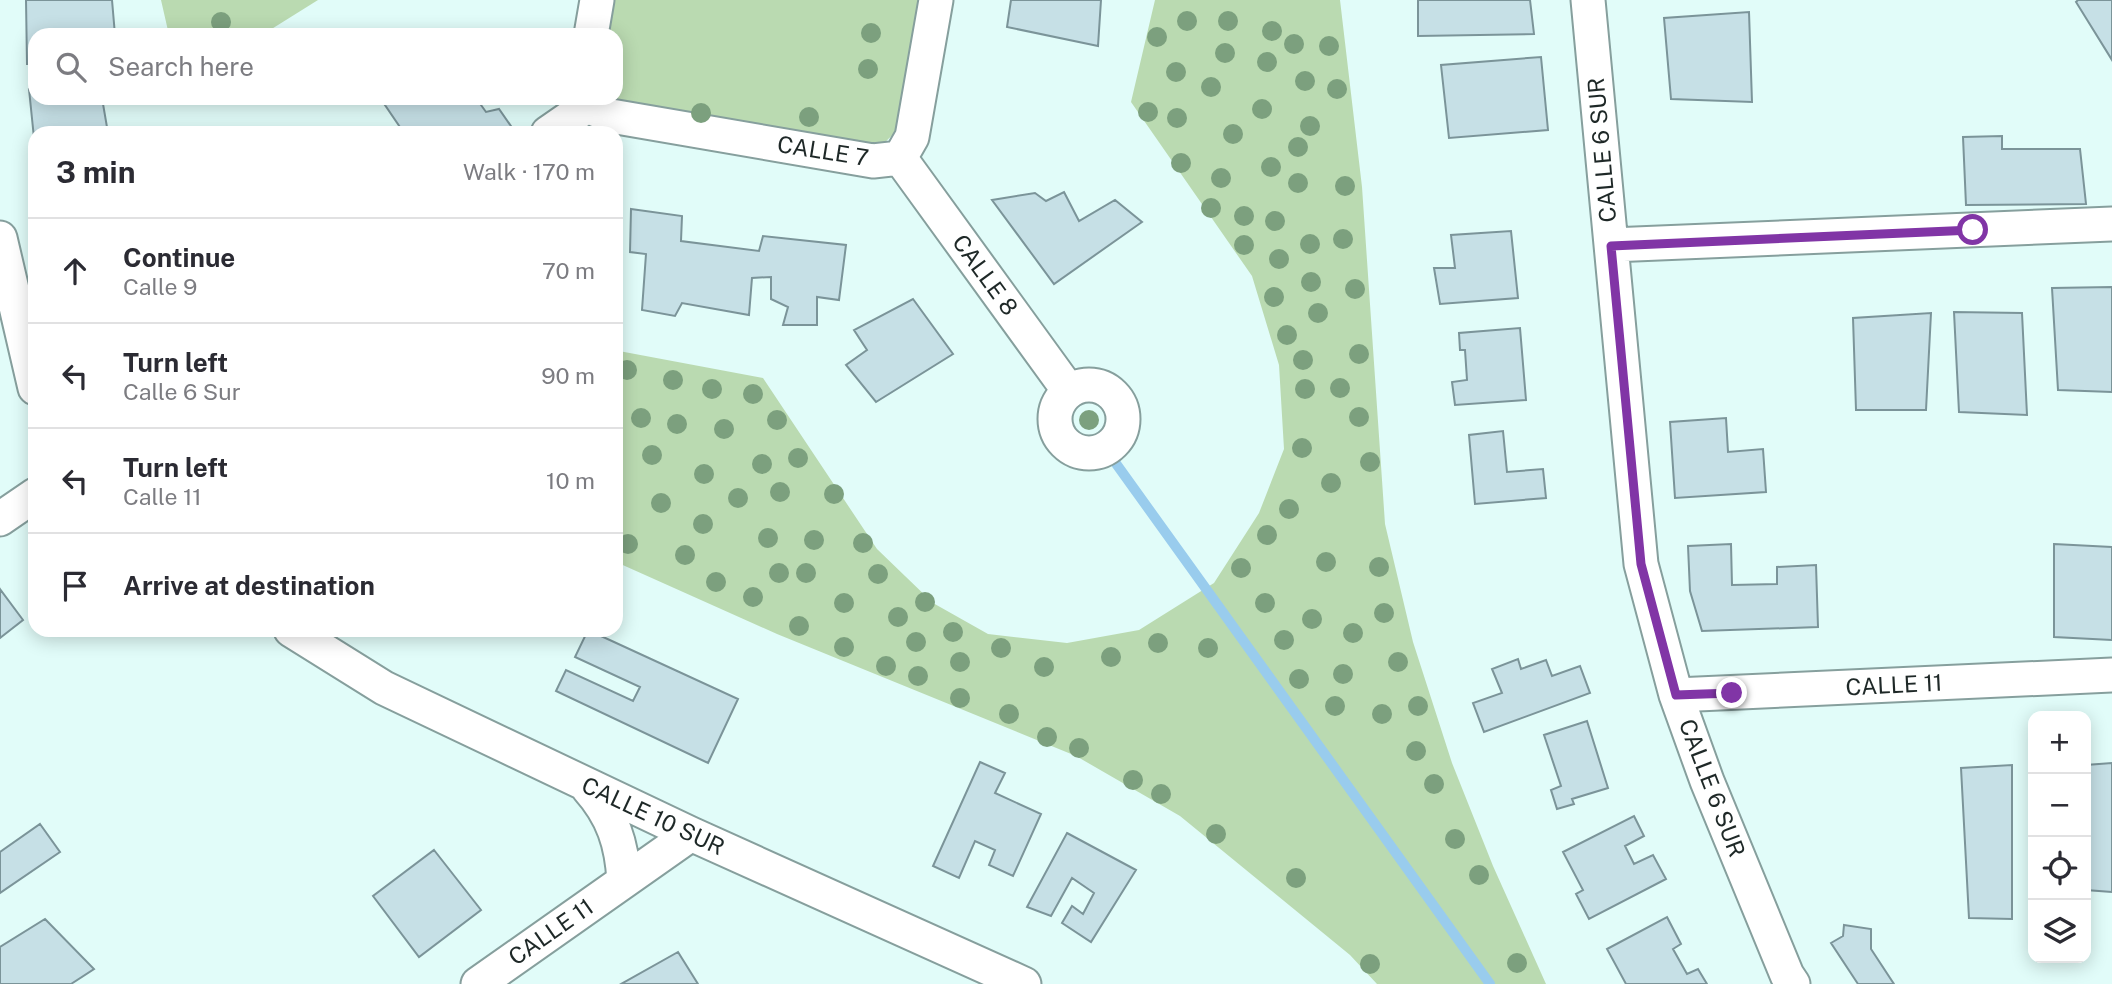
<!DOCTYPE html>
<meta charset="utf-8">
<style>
body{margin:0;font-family:"Public Sans",sans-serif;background:#f7f7f7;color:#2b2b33}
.controls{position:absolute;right:21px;bottom:21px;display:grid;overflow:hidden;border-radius:14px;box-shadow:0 4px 18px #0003}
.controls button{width:63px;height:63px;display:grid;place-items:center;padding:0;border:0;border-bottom:2px solid #e1e1e2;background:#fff;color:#2b2b33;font:35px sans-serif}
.stop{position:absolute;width:21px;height:21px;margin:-16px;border:5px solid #8135a6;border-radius:50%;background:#fff}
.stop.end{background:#8135a6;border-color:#fff;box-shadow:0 2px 7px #0008}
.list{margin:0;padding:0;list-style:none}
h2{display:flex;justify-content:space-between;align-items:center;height:91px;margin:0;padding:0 28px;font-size:30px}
h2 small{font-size:23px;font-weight:400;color:#7c7c81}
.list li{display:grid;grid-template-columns:46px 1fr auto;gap:21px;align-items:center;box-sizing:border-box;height:105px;padding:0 28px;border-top:2px solid #e1e1e2}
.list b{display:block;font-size:26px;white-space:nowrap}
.list p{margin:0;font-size:23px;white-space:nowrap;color:#7c7c81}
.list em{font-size:23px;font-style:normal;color:#7c7c81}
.icon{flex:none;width:38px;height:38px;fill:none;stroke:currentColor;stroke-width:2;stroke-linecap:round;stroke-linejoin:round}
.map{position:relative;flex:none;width:2112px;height:984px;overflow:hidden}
.search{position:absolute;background:#fff;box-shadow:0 4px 18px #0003;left:28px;top:28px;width:595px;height:77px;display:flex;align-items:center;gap:18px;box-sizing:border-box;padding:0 24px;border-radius:21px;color:#7c7c81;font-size:26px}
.panel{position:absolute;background:#fff;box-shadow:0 4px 18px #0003;left:28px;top:126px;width:595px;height:511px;border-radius:21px}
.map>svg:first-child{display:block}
.green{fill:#badab1}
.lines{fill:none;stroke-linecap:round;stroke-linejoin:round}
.stream{stroke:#99cced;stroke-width:10}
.building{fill:#c6e0e6;stroke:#7b9499;stroke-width:2}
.minor-casing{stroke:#869f9d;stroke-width:37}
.minor{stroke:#fff;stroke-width:33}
.tree{fill:#7ca07e}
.route{stroke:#8135a6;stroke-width:9}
.labels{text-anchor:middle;stroke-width:5;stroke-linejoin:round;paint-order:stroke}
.street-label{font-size:23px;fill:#1e2827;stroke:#fff}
</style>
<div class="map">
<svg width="2112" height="984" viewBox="0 0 2112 984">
<rect width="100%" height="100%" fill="#e1fcf9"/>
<path class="green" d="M161,0H318L262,35H169Z
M614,0H920L901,127L883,144H852L622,105L612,98H616V35H608Z
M1155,0H1340L1362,187L1385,524L1413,642L1452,763L1493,866L1546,984H1377L1350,955L1180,816L1076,756L777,634L616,562V353L619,351L763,378L877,549L933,603L988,634L1067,643L1139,630L1214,583L1259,513L1284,449L1279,365L1252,276L1131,102Z"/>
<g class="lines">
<path class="stream" d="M1112,458L1490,984"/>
</g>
<path class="building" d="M26,0H112L115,35H35V64H27Z
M1011,0H1101L1098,46L1007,27Z
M1418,0H1530L1534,34L1418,36Z
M2078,0H2112V60L2076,2Z
M1749,12L1752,102L1671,99L1664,18Z
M1541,57L1548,130L1449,138L1441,65Z
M35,88V98H102L108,133H35V148L29,89Z
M398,98H476L486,112L499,109L513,129L507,133H404L385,105Z
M2002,136V149H2080L2086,204L1966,205L1963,137Z
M1064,192L1079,221L1115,200L1142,222L1054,284L992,200L1035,193L1046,201Z
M631,209L682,216L681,241L759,251L763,236L846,245L839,300L817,297V325H783L788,307L771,299V277L752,278L749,315L682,303L675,316L642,310L646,254L630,252Z
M1511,231L1518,298L1440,304L1434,268H1455L1451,235Z
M2112,287V392L2058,390L2052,288Z
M913,299L953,354L876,402L846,365L867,350L854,330Z
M1954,312L2022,313L2027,415L1959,412Z
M1931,313L1926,410H1856L1853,318Z
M1520,328L1526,400L1455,405L1452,382L1467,380L1465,350H1460L1459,333Z
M1726,418L1728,452L1763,449L1766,492L1675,498L1670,422Z
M1503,431L1507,472L1543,469L1546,498L1475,504L1469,435Z
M1731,544L1732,585L1777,584V567L1816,565L1818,627L1702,631L1690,591L1688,546Z
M2054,544L2112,547V640L2054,637Z
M0,589L23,620L0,638Z
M588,630L738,699L708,763L556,691L566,670L633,701L640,687L575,657Z
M1518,659L1521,669L1546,660L1552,676L1580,666L1590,693L1484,732L1473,703L1502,693L1492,669Z
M1587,721L1608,788L1572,799L1574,804L1557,809L1551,790L1561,786L1544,735Z
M980,762L1005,773L995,793L1041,814L1013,876L989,865L995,850L975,841L959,878L933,866Z
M2112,763V892L2086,890V765Z
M2012,765V919L1969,918L1961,768Z
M1634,816L1644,836L1625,846L1634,864L1653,855L1666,879L1589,919L1576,894L1583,890L1563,852Z
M40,824L60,852L0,893V852Z
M1067,833L1136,870L1091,942L1062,923L1072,906L1083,914L1094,893L1072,878L1051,916L1027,907Z
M434,850L481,910L419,957L373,896Z
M1667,917L1681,944L1673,949L1687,974L1698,969L1707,984H1626L1607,949Z
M45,919L94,969L71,984H0V947Z
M1844,925L1871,929V949L1894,984H1858L1831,943L1843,936Z
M678,952L698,984H621Z"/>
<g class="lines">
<g class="minor-casing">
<path id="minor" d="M1588,0L1641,564L1676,695L1707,781L1787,975L1793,984
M591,35L597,0
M587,106L611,116L873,161L900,158
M548,133L587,106
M900,158L1069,391
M900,158L912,137L936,0
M0,238L35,388
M1611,245L2112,224
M1055 419a34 34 0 1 1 68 0a34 34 0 1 1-68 0Z
M0,519L35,495
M291,630L384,688L691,834L1024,984
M1676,695L2112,675
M588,788C613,816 622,844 624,881
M478,984L691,834"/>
</g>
<use href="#minor" class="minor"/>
</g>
<g class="tree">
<circle cx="1187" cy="21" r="10"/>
<circle cx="1228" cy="21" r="10"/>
<circle cx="221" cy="22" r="10"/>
<circle cx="1272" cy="31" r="10"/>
<circle cx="871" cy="33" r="10"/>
<circle cx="1157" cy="37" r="10"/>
<circle cx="1294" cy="44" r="10"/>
<circle cx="1329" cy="46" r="10"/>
<circle cx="1225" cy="53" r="10"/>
<circle cx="1267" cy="62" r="10"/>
<circle cx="868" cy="69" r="10"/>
<circle cx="1176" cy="72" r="10"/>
<circle cx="1305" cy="81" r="10"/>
<circle cx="1211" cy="87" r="10"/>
<circle cx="1337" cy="89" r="10"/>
<circle cx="1262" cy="109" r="10"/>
<circle cx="1148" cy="112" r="10"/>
<circle cx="701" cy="113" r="10"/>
<circle cx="809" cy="117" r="10"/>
<circle cx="1177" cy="118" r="10"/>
<circle cx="1310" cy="126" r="10"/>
<circle cx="1233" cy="134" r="10"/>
<circle cx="1298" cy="147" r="10"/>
<circle cx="1181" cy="163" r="10"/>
<circle cx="1271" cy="167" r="10"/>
<circle cx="1221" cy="178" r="10"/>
<circle cx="1298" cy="183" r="10"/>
<circle cx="1345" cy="186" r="10"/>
<circle cx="1211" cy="208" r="10"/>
<circle cx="1244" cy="216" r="10"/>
<circle cx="1275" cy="221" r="10"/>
<circle cx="1343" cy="239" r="10"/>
<circle cx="1310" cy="244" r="10"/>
<circle cx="1244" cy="245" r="10"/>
<circle cx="1279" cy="259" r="10"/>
<circle cx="1311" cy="282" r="10"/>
<circle cx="1355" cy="289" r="10"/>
<circle cx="1274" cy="297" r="10"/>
<circle cx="1318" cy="313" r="10"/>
<circle cx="1287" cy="335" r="10"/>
<circle cx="1359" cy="354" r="10"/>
<circle cx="1303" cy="360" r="10"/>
<circle cx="627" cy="370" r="10"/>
<circle cx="673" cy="380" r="10"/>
<circle cx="1340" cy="388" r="10"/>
<circle cx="712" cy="389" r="10"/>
<circle cx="1305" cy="389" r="10"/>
<circle cx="753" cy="394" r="10"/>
<circle cx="1359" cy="417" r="10"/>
<circle cx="641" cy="418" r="10"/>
<circle cx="777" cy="420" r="10"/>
<circle cx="1089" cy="420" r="10"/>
<circle cx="677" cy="424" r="10"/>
<circle cx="724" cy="429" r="10"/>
<circle cx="1302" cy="448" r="10"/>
<circle cx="652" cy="455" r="10"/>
<circle cx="798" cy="458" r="10"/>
<circle cx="1370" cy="462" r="10"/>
<circle cx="762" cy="464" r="10"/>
<circle cx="704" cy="474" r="10"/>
<circle cx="1331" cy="483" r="10"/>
<circle cx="780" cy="492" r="10"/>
<circle cx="834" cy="494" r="10"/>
<circle cx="738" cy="498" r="10"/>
<circle cx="661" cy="503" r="10"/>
<circle cx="1289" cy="509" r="10"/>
<circle cx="703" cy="524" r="10"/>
<circle cx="1267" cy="535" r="10"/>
<circle cx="768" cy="538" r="10"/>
<circle cx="814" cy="540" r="10"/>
<circle cx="863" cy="543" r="10"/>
<circle cx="628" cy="544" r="10"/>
<circle cx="685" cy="555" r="10"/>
<circle cx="1326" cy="562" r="10"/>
<circle cx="1379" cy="567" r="10"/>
<circle cx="1241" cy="568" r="10"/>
<circle cx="779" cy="573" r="10"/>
<circle cx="806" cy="573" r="10"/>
<circle cx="878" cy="574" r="10"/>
<circle cx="716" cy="582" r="10"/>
<circle cx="753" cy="597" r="10"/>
<circle cx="925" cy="602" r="10"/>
<circle cx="844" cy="603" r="10"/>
<circle cx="1265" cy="603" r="10"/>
<circle cx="1384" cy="613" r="10"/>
<circle cx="898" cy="617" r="10"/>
<circle cx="1312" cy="619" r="10"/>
<circle cx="799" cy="626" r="10"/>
<circle cx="953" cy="632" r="10"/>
<circle cx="1353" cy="633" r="10"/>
<circle cx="1284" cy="640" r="10"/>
<circle cx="916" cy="642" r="10"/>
<circle cx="1158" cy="643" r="10"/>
<circle cx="844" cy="647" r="10"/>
<circle cx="1001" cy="648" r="10"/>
<circle cx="1208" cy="648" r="10"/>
<circle cx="1111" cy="657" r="10"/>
<circle cx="960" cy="662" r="10"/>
<circle cx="1398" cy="662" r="10"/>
<circle cx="886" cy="666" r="10"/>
<circle cx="1044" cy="667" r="10"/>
<circle cx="1343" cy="674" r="10"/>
<circle cx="918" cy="676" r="10"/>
<circle cx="1299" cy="679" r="10"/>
<circle cx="960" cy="698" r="10"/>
<circle cx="1335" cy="706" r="10"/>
<circle cx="1418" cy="706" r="10"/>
<circle cx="1009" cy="714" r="10"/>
<circle cx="1382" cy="714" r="10"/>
<circle cx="1047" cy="737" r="10"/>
<circle cx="1079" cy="748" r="10"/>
<circle cx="1416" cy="751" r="10"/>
<circle cx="1133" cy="780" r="10"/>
<circle cx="1434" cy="784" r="10"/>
<circle cx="1161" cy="794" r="10"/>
<circle cx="1216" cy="834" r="10"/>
<circle cx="1455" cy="839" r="10"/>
<circle cx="1479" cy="875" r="10"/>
<circle cx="1296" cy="878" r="10"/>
<circle cx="1517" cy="963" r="10"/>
<circle cx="1370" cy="964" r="10"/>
</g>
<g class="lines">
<path class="route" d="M1732,693L1676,695L1641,564L1611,246L1973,230"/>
</g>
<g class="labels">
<g class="street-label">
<text transform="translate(1602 150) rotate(-95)" y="8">CALLE 6 SUR</text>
<text transform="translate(823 151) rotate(9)" y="8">CALLE 7</text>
<text transform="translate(985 275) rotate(54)" y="8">CALLE 8</text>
<text transform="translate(1894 685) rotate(-3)" y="8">CALLE 11</text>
<text transform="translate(1712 788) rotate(69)" y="8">CALLE 6 SUR</text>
<text transform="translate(653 816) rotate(25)" y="8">CALLE 10 SUR</text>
<text transform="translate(551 932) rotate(-35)" y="8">CALLE 11</text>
</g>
</g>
</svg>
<div class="controls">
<button>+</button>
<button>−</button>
<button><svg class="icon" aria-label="locate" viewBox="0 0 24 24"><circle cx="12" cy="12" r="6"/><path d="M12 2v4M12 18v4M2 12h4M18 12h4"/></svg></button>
<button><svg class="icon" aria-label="layers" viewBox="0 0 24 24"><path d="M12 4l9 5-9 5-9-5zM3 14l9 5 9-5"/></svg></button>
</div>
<div class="stop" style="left:1973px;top:230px"></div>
<div class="stop end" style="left:1732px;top:693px"></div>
<div class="search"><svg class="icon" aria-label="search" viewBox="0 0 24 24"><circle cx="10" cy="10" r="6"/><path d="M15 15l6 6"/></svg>Search here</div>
<section class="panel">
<h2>3 min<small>Walk · 170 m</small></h2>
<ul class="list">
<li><svg class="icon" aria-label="ahead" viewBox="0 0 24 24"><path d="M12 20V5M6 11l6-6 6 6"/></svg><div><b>Continue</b><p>Calle 9</p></div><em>70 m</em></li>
<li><svg class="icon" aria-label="left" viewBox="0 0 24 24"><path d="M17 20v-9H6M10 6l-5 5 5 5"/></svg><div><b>Turn left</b><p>Calle 6 Sur</p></div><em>90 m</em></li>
<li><svg class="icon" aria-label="left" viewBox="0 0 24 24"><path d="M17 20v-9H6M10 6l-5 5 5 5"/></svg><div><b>Turn left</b><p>Calle 11</p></div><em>10 m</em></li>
<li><svg class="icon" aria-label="arrive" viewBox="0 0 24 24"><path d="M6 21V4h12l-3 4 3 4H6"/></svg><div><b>Arrive at destination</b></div></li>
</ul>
</section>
</div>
